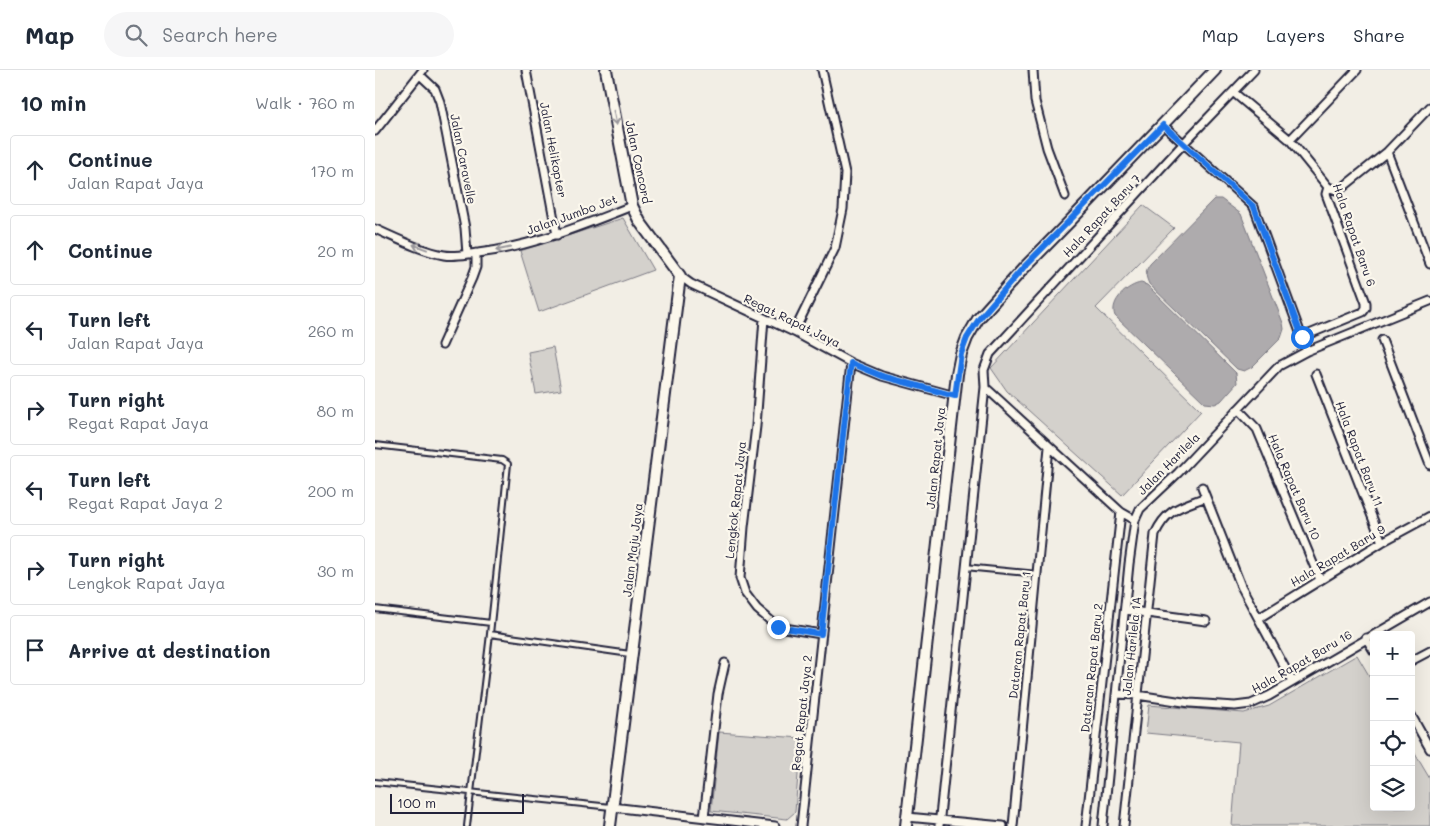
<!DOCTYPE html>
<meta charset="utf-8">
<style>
body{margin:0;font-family:Mali,sans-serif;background:#f6f6f7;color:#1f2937}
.controls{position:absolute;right:15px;bottom:15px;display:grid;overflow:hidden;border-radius:5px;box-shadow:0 5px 20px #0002}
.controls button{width:45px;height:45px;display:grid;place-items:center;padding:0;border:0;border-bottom:1px solid #e0e1e3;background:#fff;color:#1f2937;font:25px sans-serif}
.scale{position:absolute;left:15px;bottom:12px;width:134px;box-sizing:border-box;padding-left:5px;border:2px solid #22223b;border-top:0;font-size:14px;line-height:18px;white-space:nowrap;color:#22223b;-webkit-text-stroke:4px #fbf7ec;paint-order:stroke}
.stop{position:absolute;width:15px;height:15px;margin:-11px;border:4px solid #1a73e8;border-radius:50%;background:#fff}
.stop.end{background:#1a73e8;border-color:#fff;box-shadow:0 1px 5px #0008}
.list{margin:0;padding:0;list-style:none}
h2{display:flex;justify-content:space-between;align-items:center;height:65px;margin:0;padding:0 20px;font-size:21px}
h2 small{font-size:16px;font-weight:400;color:#747a83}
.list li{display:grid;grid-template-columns:32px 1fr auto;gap:15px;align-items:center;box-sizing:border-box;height:70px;margin:0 10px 10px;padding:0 10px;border:1px solid #e0e1e3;border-radius:5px}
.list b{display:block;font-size:19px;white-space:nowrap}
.list p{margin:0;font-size:16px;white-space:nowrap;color:#747a83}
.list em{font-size:16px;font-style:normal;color:#747a83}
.icon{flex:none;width:28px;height:28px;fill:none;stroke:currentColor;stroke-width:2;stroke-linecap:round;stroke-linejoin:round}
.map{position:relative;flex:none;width:1055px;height:756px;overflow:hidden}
header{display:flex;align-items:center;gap:30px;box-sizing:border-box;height:70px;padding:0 25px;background:#fff;border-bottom:1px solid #e0e1e3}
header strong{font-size:24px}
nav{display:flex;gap:28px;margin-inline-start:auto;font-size:18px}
.search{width:350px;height:45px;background:#f6f6f7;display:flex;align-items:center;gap:12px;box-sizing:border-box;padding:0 18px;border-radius:28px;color:#747a83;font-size:19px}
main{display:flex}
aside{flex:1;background:#fff}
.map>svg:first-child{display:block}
.green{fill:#d4d1cc;stroke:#7b7a84}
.water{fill:#aeabad;stroke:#76747f}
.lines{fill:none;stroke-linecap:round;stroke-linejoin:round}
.lane-casing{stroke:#22223b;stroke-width:8}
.street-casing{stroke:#22223b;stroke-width:11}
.secondary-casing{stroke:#22223b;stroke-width:14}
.lane{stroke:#fbf7ec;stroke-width:4}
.street{stroke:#fbf7ec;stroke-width:7}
.secondary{stroke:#fbf7ec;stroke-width:10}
.oneway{stroke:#99979c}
.route{stroke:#1a73e8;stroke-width:6}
.labels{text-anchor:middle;stroke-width:4.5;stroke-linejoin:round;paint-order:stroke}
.street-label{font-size:12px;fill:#22223b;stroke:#fbf7ec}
</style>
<header>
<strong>Map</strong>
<div class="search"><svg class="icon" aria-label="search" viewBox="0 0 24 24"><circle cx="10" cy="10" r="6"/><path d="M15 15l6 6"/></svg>Search here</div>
<nav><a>Map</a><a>Layers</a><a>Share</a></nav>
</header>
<main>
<aside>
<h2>10 min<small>Walk · 760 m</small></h2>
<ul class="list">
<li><svg class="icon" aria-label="ahead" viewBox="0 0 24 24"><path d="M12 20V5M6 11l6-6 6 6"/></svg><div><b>Continue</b><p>Jalan Rapat Jaya</p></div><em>170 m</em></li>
<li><svg class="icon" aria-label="ahead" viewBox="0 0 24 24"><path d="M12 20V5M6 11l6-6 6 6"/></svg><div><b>Continue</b></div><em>20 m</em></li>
<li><svg class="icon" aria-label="left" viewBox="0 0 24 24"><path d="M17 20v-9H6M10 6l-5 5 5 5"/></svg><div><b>Turn left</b><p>Jalan Rapat Jaya</p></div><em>260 m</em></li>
<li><svg class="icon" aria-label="right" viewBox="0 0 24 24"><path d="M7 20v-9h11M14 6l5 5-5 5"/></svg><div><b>Turn right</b><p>Regat Rapat Jaya</p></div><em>80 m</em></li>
<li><svg class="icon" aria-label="left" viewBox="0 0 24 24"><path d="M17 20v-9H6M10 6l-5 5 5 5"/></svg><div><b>Turn left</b><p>Regat Rapat Jaya 2</p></div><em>200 m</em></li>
<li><svg class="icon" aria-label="right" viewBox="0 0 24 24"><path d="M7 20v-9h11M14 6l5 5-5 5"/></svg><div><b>Turn right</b><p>Lengkok Rapat Jaya</p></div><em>30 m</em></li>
<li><svg class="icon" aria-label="arrive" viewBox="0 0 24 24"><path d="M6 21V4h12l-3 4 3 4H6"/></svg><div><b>Arrive at destination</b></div></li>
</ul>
</aside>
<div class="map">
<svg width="1055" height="756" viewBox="0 0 1055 756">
<rect width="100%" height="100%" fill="#f2eee5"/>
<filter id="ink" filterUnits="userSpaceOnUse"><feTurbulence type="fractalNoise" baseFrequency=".02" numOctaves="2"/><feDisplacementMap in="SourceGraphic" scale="10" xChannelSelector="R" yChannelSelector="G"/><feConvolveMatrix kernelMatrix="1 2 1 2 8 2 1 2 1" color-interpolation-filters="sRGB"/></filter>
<g filter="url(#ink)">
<path class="green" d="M768,135L799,158L721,238L826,341L747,425L632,321L616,298Z
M248,148L278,200L164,242L145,181Z
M178,277L186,320L161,324L153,282Z
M982,585L999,614V737H1036V677L1055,709V756H857L864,672L771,663L774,635L869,643L894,636Z
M344,662L426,668L420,742L412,749L336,741Z"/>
<path class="water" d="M839,129H846L866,144L908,253L909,259L906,268L877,297L869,301L862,299L774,214C770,205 770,201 775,194Z
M766,213L772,215L861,303L862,313L846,331L840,334L830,333L740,246C734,231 753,215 766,213Z"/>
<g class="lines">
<g class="lane-casing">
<path id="lane" d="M0,375L127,390L133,394L115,564
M590,497L663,504
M0,539L116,553
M0,712L236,737
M92,756L115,564L255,584"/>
</g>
<g class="street-casing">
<path id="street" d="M151,0L182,165
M658,0L660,31L672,78L690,126
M45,5L60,19L65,32L90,158L92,184
M858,22L915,70L953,117L951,124L991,233V238L988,242L927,267
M788,55L879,137L932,281
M0,61L48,0
M915,70L982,0
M1012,82L1055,194
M953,117L961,120L967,118L1012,82L1055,37
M0,159C21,168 46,181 69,185C79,187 92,184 103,183C159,176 205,156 257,136
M305,206L316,214L419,262L476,293L507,306L580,326
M389,248L381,356L369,457L365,508L370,523L382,539L403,557L446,564
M419,262L460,178L468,139L470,103L447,0
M1007,270L1055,395
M67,275L97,208L101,197V183
M941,304L1007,472
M610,317L746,442L760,450
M863,339L882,359L945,510
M827,417L866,516L917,611
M750,540L831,551
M884,548L1007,472L1055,446
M991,568L999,581
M1036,591L1055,581
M741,624L762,625L815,633L860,636L876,634L894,626L1055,532
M1036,645L1055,679
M237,737L400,756
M532,747L628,756
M329,748L343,624L350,593
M426,756L476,293
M564,756L610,317L609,300L615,284L809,73L879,0
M638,756L674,377
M711,756L746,442
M728,756L754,494L760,450L765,439L803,403L904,296L932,281L1055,231
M749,756L780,464C792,438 806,437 831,427"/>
</g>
<g class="secondary-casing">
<path id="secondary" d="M231,0L257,136L265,152L305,206L235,756
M531,756L582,304L586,284L592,268L603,249L648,199L697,149L840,0"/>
</g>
<use href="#lane" class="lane"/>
<use href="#street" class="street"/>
<use href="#secondary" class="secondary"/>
</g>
<defs><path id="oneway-shaft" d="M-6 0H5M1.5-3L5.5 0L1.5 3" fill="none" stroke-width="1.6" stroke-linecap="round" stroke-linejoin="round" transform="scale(1.25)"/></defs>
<g class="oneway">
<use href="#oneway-shaft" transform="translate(240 48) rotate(79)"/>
<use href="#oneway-shaft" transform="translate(45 177) rotate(-160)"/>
<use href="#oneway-shaft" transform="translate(128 179) rotate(168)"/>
</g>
</g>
<g class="lines" filter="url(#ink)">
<path class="route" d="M403,557L446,564L476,293L507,306L580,326L586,284L592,268L604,249L648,198L788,55L879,137L927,267"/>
</g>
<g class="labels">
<g class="street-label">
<text transform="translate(178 80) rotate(79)" y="4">Jalan Helikopter</text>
<text transform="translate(88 89) rotate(79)" y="4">Jalan Caravelle</text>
<text transform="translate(263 92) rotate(78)" y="4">Jalan Concord</text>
<text transform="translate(197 145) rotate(-20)" y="4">Jalan Jumbo Jet</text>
<text transform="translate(727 146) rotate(-47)" y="4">Hala Rapat Baru 7</text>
<text transform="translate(979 165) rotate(71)" y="4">Hala Rapat Baru 6</text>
<text transform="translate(417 251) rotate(26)" y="4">Regat Rapat Jaya</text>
<text transform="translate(984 384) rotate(69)" y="4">Hala Rapat Baru 11</text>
<text transform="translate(561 388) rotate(-84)" y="4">Jalan Rapat Jaya</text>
<text transform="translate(794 394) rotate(-45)" y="4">Jalan Harilela</text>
<text transform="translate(919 417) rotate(67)" y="4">Hala Rapat Baru 10</text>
<text transform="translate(361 430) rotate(-84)" y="4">Lengkok Rapat Jaya</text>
<text transform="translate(258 480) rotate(-83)" y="4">Jalan Maju Jaya</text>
<text transform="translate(963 486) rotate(-31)" y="4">Hala Rapat Baru 9</text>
<text transform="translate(645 565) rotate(-84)" y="4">Dataran Rapat Baru 1</text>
<text transform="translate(757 576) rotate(-84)" y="4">Jalan Harilela 1A</text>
<text transform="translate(927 592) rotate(-30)" y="4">Hala Rapat Baru 16</text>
<text transform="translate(717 598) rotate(-84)" y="4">Dataran Rapat Baru 2</text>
<text transform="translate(427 643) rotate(-84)" y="4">Regat Rapat Jaya 2</text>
</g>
</g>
</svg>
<div class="controls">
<button>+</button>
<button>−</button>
<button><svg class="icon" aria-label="locate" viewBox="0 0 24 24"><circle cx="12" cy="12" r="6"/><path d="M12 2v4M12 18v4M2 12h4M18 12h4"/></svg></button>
<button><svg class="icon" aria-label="layers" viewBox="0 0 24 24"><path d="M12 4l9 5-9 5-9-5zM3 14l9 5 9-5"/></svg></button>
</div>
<div class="scale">100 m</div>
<div class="stop" style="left:927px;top:267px"></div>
<div class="stop end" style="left:403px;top:557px"></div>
</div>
</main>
